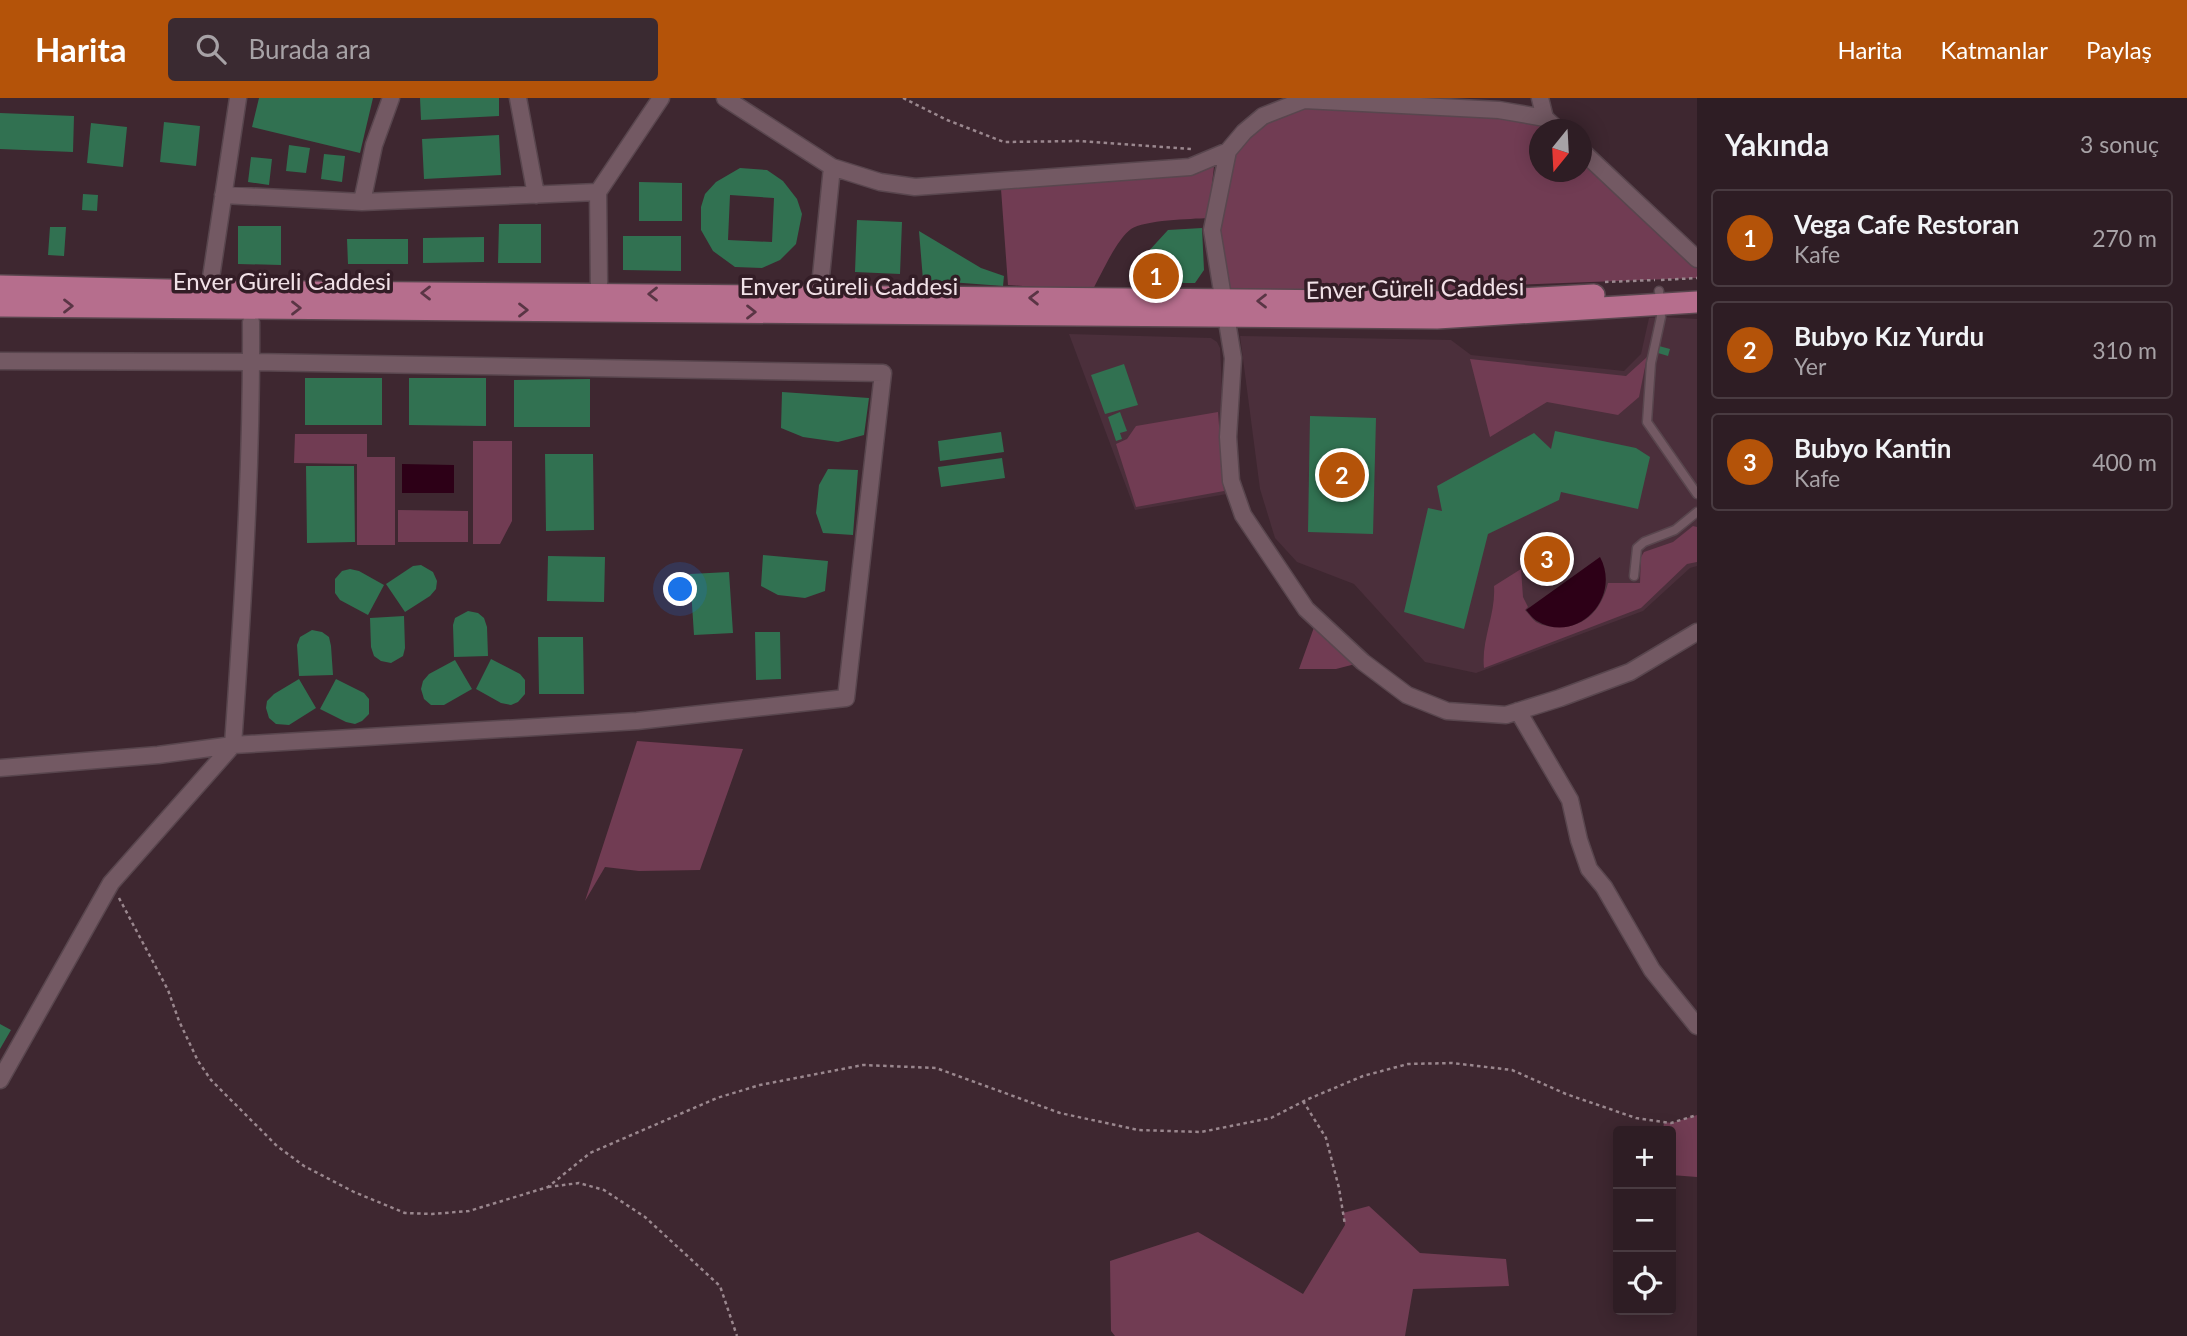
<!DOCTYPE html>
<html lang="tr">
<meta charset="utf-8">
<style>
body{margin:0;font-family:Lato,sans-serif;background:#3a2a31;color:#f1f3f6}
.controls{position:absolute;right:21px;bottom:21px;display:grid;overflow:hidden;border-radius:7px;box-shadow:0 4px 18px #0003}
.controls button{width:63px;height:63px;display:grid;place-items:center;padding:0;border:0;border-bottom:2px solid #493b41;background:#2e1d24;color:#f1f3f6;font:35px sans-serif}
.compass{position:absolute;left:1529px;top:21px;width:63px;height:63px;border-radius:50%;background:#2e1d24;box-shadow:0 4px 18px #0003;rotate:198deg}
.you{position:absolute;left:681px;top:492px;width:24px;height:24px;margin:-18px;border:5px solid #fff;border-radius:50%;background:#1a73e8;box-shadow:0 0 0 10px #1a73e833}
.badge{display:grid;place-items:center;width:46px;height:46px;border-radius:50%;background:#b45309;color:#fff;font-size:23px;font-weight:700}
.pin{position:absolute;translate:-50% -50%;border:4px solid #fff;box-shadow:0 2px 7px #0006}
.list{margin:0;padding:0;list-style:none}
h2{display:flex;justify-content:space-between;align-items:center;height:91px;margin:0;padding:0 28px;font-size:30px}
h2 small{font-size:23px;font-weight:400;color:#a7a2a6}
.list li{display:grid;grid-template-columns:46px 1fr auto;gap:21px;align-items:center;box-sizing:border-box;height:98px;margin:0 14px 14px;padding:0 14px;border:2px solid #493b41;border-radius:7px}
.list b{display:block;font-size:26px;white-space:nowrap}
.list p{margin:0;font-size:23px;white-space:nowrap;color:#a7a2a6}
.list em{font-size:23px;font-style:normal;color:#a7a2a6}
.icon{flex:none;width:38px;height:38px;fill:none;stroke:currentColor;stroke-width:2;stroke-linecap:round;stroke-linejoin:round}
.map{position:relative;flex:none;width:1697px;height:1238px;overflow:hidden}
header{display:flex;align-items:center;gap:42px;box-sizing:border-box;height:98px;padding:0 35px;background:#b45309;color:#fff}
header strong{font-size:33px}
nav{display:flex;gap:38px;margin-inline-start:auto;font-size:24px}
.search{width:490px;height:63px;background:#3a2a31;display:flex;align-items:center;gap:18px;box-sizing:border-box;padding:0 24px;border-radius:7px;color:#a7a2a6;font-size:26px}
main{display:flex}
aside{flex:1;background:#2e1d24}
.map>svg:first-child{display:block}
.built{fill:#4b2f3b}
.green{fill:#713c53}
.water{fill:#2d0017}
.building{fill:#317151;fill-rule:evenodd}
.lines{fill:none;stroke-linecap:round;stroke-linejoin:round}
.lane-casing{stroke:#59464e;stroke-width:11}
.street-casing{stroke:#59464e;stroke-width:19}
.primary-casing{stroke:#59464e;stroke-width:24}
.path{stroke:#9a878e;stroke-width:2.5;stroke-dasharray:3.5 3.5;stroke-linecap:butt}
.lane{stroke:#735963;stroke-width:8}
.street{stroke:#735963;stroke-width:16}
.primary{stroke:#b66e8d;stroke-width:21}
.oneway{stroke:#5a3545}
.labels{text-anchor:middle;stroke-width:7;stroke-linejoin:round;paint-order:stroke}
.street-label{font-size:24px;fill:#f1e1e7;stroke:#331d26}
</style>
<header>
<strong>Harita</strong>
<div class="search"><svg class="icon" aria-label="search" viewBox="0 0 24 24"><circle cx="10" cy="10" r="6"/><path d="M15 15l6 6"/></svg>Burada ara</div>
<nav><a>Harita</a><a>Katmanlar</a><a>Paylaş</a></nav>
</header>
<main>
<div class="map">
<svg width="1697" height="1238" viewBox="0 0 1697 1238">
<rect width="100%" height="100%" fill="#3e2730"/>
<path class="built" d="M1661,219L1697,221V468L1690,470L1643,513L1476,575L1425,564L1354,486L1297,464L1275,440L1260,391L1240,238L1451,242L1471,257L1624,273L1641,256L1649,220Z
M1069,236L1211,240L1217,244L1220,250L1227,396L1135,412Z"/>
<path class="green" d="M1304,2L1498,12L1558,31L1540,32V74H1582V53L1697,165V180L1513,187L1456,193L1357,196L1223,193L1212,132L1228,53L1244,34Z
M1215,60L1208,120C1191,121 1144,122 1131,131C1116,142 1101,177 1092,193L1008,187L1001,91Z
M1647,259L1639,299L1618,317L1547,304L1490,339L1470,261L1626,278Z
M1218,314L1224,393L1136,409L1116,346L1127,341L1136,328Z
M295,336H367V359H395V447H357V366L294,365Z
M473,343H512V423L500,446H473Z
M398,412L468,413V444H398Z
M1693,428L1697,429V464L1687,466L1641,510L1484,570C1481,542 1496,516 1494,488L1521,471L1523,499L1528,509L1525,512C1528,515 1532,521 1536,524C1543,528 1551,529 1558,529C1586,530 1602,510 1608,485H1640L1641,459L1644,454L1673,444Z
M1317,521L1363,564L1336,571H1299Z
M637,643L743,651L700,772L639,773L605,769L585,803Z
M1697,1017V1079L1671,1077V1033H1663L1664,1024L1672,1025Z
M1369,1108L1420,1155L1506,1161L1509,1188L1413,1191L1405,1238H1115L1111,1233L1110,1163L1198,1134L1303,1196L1345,1127L1343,1115Z"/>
<path class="water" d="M402,366L454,367V395H402Z
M1600,459C1622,500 1577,547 1537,523C1533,521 1529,515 1526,512Z"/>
<path class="building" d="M259,0H373L360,55L252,29Z
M420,0H499V18L421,22Z
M0,15L74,18L73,54L0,51Z
M164,24L200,28L196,68L160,64Z
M91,25L127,29L123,69L87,65Z
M499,37L501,77L424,81L422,41Z
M289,47L310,50L306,75L286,73Z
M324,56L345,58L342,84L321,81Z
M251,59L272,61L269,87L248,84Z
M740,70L767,72L783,83L797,101L802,116L796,146L780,162L762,170L735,169L713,153L701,132V109L705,96L716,84ZM730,97L774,100L772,144L728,142Z
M639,84L682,85V123H639Z
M83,96L98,97L97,113L82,112Z
M857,122L902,124L900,176L855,174Z
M499,126H541V165H498Z
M238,128H281V167L238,166Z
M50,129H66L64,158L48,157Z
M1202,130L1204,172L1195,185H1135V168L1168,132Z
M919,133L981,170L1004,178L1003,188L923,182Z
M623,138H681V173L623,172Z
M484,139V164L423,165V140Z
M347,141H408V166H348Z
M1659,248L1670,251L1668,258L1658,255Z
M1124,266L1138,307L1105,316L1091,277Z
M305,280H382V327H305Z
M409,280H486V328L409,327Z
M590,281V329H514V282Z
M782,294L869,300L864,337L838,344L803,339L781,330Z
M1120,314L1127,333L1120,335L1122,341L1116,343L1108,319Z
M1310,318L1376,320L1373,436L1308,434Z
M1555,333L1636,350L1650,359L1638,411L1561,394L1559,402L1488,436L1464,531L1404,514L1428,410L1442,413L1437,388L1534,335L1551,351Z
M1001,334L1004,354L940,363L938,343Z
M545,356H593L594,432L546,433Z
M1002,360L1005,380L941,389L938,369Z
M306,368H354L355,444L307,445Z
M828,371L858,372L853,437L823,435L816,415L819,387Z
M763,457L828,463L825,493L805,500L778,497L761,488Z
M548,458L605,459L604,504L547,503Z
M421,467L433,474L437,483L436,491L430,498L405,514L386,486L413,468Z
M350,471L359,473L384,487L368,517L340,502L335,495V481L342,473Z
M729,474L733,535L694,537L690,476Z
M468,513L478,515L484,520L487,529L488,558L454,559L453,527L455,520Z
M404,518L405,550L403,558L391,565L381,563L374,558L371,549L370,520Z
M312,532L322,534L329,539L331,548L333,577L299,578L297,547L300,539Z
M755,534H780L781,581L756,582Z
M538,539H583L584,596H539Z
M491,561L520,576L525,582V596L518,604L511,607L501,605L476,591Z
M455,562L472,591L444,607H431L424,601L421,591L423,583L429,576Z
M299,581L316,610L289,627L276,626L269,620L266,610L267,603L274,596Z
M336,581L364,595L369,601V616L362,623L355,626L346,624L320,611Z
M0,926L11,932L0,951Z"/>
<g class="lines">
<g class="lane-casing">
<path id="lane" d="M1659,193L1661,219L1651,265L1647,324L1697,396
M1634,478L1637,450L1644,444L1675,432L1697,414"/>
</g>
<g class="street-casing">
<path id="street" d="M391,0L374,47L362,104L598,94
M518,0L536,97
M725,0L832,69L880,84L915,89L1190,69L1228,53
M1540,0L1545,20
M1558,32L1545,20L1499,12L1304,2L1263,18L1244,34L1228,53L1212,132L1233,260L1228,339L1231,383L1243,417L1306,511L1363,564L1407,597L1447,613L1506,617L1560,600L1630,574L1697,534
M1582,53L1697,161
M223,97L362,104
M599,187L598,94L661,0
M209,193L238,0
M819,198L832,69
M0,263L251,264L883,275L846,600L637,623L233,647L111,785L0,982
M1518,613L1570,702L1579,742L1589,771L1604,789L1652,872L1697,928
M0,670L158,657L233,647C243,506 252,365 251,224"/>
</g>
<g class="primary-casing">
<path id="primary" d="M0,188L209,193L1460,204L1594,197
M0,208L1437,220L1697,204"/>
</g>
<path class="path" d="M903,0L947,22L1004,44L1080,43L1191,51
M1661,182L1697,180
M1605,184L1655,182
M119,800L168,892L179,923L198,963L211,982L277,1048L304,1068L354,1094L405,1115L432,1116L469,1113L548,1089L590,1055L717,1000L760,987L863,967L936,970L1060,1015L1138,1032L1201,1034L1271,1020L1306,1002L1363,978L1408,966L1452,965L1512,972L1566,996L1636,1020L1671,1025L1697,1017
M1303,1003L1326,1040L1339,1090L1345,1127
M548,1089L579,1085L604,1092L645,1119L720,1188L737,1238"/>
<use href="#lane" class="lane"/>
<use href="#street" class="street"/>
<use href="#primary" class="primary"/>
</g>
<defs><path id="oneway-chevron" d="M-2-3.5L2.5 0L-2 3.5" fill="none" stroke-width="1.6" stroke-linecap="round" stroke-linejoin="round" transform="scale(1.75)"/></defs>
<g class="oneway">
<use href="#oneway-chevron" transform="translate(426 195) rotate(-180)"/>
<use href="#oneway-chevron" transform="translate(653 196) rotate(-180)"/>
<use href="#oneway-chevron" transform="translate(1034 200) rotate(-179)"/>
<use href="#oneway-chevron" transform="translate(1262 203) rotate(-180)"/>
<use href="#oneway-chevron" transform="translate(68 208)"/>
<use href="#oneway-chevron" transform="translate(296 210)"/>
<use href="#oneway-chevron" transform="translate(523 212)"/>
<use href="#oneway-chevron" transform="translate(751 214)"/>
</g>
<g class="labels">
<g class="street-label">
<text x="282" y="192">Enver Güreli Caddesi</text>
<text x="849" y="197">Enver Güreli Caddesi</text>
<text transform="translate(1415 191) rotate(-1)" y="8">Enver Güreli Caddesi</text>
</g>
</g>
</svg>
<div class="controls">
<button>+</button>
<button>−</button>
<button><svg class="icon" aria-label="locate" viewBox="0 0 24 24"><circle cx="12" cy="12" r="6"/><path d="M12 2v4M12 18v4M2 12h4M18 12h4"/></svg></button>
</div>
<svg class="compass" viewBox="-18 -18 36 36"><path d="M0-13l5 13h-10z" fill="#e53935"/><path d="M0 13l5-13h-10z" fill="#a7a2a6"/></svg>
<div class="you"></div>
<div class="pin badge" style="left:1156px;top:178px">1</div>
<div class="pin badge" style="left:1342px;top:377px">2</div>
<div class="pin badge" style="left:1547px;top:461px">3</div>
</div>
<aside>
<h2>Yakında<small>3 sonuç</small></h2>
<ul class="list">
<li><span class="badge">1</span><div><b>Vega Cafe Restoran</b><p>Kafe</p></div><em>270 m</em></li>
<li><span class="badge">2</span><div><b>Bubyo Kız Yurdu</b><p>Yer</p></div><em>310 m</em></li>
<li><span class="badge">3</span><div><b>Bubyo Kantin</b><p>Kafe</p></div><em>400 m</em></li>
</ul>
</aside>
</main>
